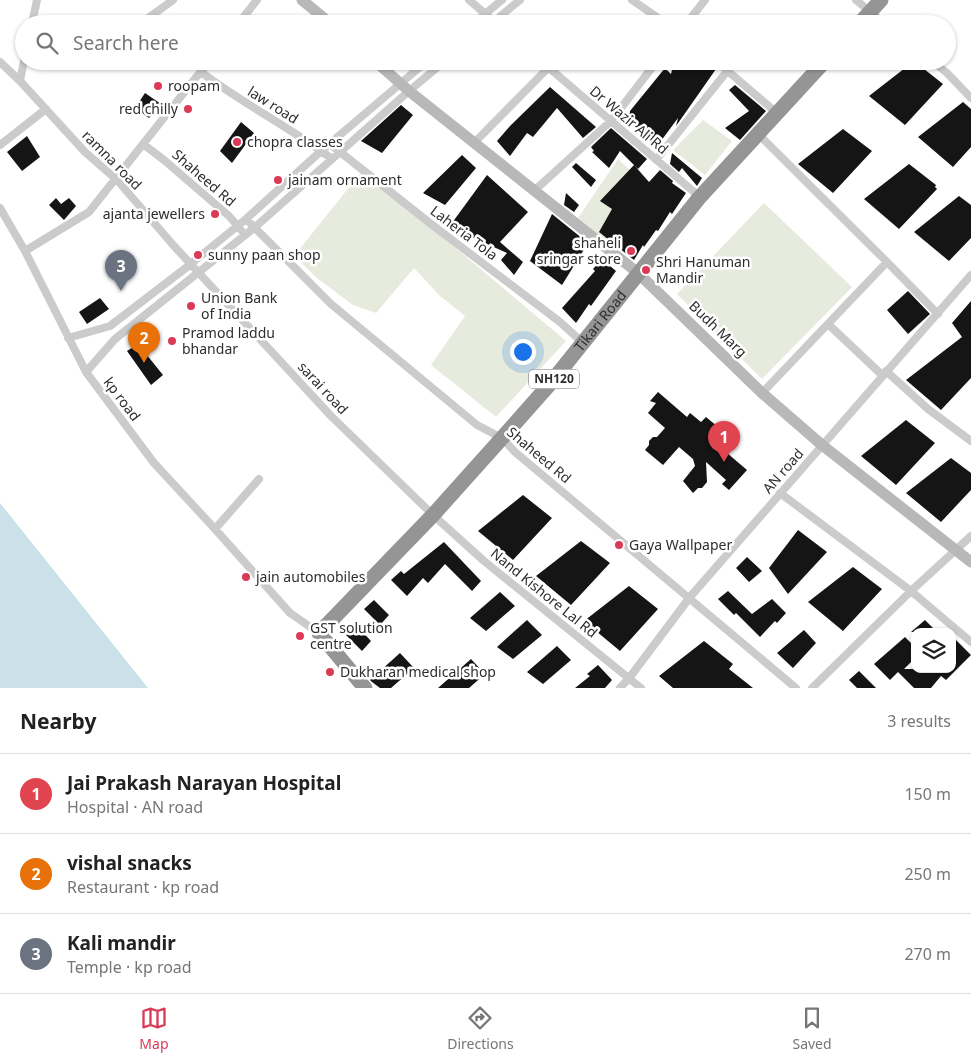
<!DOCTYPE html>
<meta charset="utf-8">
<style>
body{margin:0;font-family:"Noto Sans",sans-serif;background:#f6f6f6;color:#222}
.controls{position:absolute;right:15px;bottom:15px;display:grid;overflow:hidden;border-radius:10px;box-shadow:0 1px 4px #0004}
.controls button{width:45px;height:45px;display:grid;place-items:center;padding:0;border:0;border-bottom:1px solid #e0e0e0;background:#fff;color:#222;font:25px sans-serif}
.you{position:absolute;left:522px;top:351px;width:18px;height:18px;margin:-12px;border:4px solid #fff;border-radius:50%;background:#1a73e8;box-shadow:0 0 0 8px #1a73e833}
.badge{display:grid;place-items:center;width:32px;height:32px;border-radius:50%;background:#db3a57;color:#fff;font-size:16px;font-weight:700}
.pin{position:absolute;translate:-50% -41px;filter:drop-shadow(0 1px 2px #0008)}
.pin::after{content:'';position:absolute;top:26px;width:18px;height:15px;background:inherit;clip-path:polygon(0 0,100% 0,50% 100%)}
.list{margin:0;padding:0;list-style:none}
h2{display:flex;justify-content:space-between;align-items:center;height:65px;margin:0;padding:0 20px;font-size:21px}
h2 small{font-size:16px;font-weight:400;color:#767676}
.list li{display:grid;grid-template-columns:32px 1fr auto;gap:15px;align-items:center;box-sizing:border-box;height:80px;padding:0 20px;border-top:1px solid #e0e0e0}
.list b{display:block;font-size:19px;white-space:nowrap}
.list p{margin:0;font-size:16px;white-space:nowrap;color:#767676}
.list em{font-size:16px;font-style:normal;color:#767676}
.icon{flex:none;width:28px;height:28px;fill:none;stroke:currentColor;stroke-width:2;stroke-linecap:round;stroke-linejoin:round}
.map{position:relative;flex:none;width:971px;height:688px;overflow:hidden}
.search{position:absolute;background:#fff;box-shadow:0 1px 4px #0004;left:15px;right:15px;top:15px;height:55px;display:flex;align-items:center;gap:12px;box-sizing:border-box;padding:0 18px;border-radius:28px;color:#767676;font-size:19px}
.sheet{height:305px;background:#fff}
nav{display:flex;justify-content:space-around;align-items:center;box-sizing:border-box;height:70px;border-top:1px solid #e0e0e0;background:#fff;font-size:14px;color:#767676}
nav a{display:grid;justify-items:center;gap:2px}
nav .on{color:#db3a57}
.map>svg:first-child{display:block}
.green{fill:#e6ebdd}
.water{fill:#cae1ea}
.building{fill:#151515}
.lines{fill:none;stroke-linecap:round;stroke-linejoin:round}
.street{stroke:#cbcbcb;stroke-width:8}
.secondary{stroke:#b8b8b8;stroke-width:11}
.highway{stroke:#959595;stroke-width:15}
.poi-dot{fill:#db3a57;stroke:#fff;stroke-width:2}
.labels{text-anchor:middle;stroke-width:5;stroke-linejoin:round;paint-order:stroke}
.shield{fill:#fff;stroke:#6d6d6d;stroke-width:1}
.shield-label{font-size:12px;font-weight:bold;fill:#2e2e2e}
.poi-label{font-size:14px;fill:#2e2e2e;stroke:#fff;text-anchor:start}
.street-label{font-size:14px;fill:#2e2e2e;stroke:#fff}
</style>
<div class="map">
<svg width="971" height="688" viewBox="0 0 971 688">
<rect width="100%" height="100%" fill="#fff"/>
<path class="green" d="M703,120L732,141L705,175L673,150Z
M618,159L655,194L613,248L578,218Z
M363,170L566,341L496,417L431,365L465,316L440,296L414,268L376,313L353,305L317,278L294,256Z
M764,203L852,287L762,379L677,294Z"/>
<path class="water" d="M0,503L148,688H0Z"/>
<path class="building" d="M674,61H708L716,69L681,119L676,126L678,118L658,145L645,137L629,120L630,111L665,68L671,74Z
M914,61L943,84L905,125L869,96Z
M735,85L766,111L740,140L725,128L749,111L729,90Z
M550,87L596,127L583,138L557,108L533,137L527,133L510,156L497,141L510,126Z
M145,93L161,104L149,118L135,108Z
M963,102L971,109V147L953,167L918,137Z
M401,105L413,115L382,153L361,141Z
M241,122L254,133L232,163L220,151Z
M611,128L647,159L638,169L620,151L609,168L592,152L594,151L591,147Z
M843,129L872,151L833,193L798,164Z
M27,136L40,157L22,171L7,152Z
M672,153L702,178L697,186L682,168L679,172L670,164Z
M462,155L476,168L445,205L423,193Z
M576,163L596,180L591,187L572,167Z
M909,164L936,185L935,187L937,189L899,229L864,199Z
M634,165L649,182L660,170L673,181L672,183L686,193L672,214L670,212L658,231L656,230L644,247L643,245L634,260L599,232L612,209L600,201Z
M487,175L528,212L500,242L523,262L514,275L501,260L507,253L449,227Z
M566,193L579,205L574,212L564,205Z
M959,196L971,205V238L949,261L914,232Z
M56,198L61,204L69,198L76,206L64,220L49,205Z
M552,214L588,243L562,285L530,261Z
M602,259L616,271L591,306L589,304L576,323L562,308L595,271L593,269Z
M908,291L930,314L908,334L887,310Z
M100,298L109,309L87,324L79,312Z
M971,301V378L941,410L906,380L962,337L952,323Z
M138,344L163,375L151,385L127,351Z
M658,392L687,417L690,413L701,422L706,417L718,427L713,433L724,443L720,447L747,470L729,490L722,484L726,480L706,462L707,482L702,488H698L693,493L683,481L695,466L693,459L679,447L663,465L645,450L649,445V441L653,437H657L665,428L648,413L656,403L650,401Z
M906,420L935,443L896,485L861,456Z
M951,458L971,473V490L941,522L906,493Z
M523,495L552,518L513,560L478,531Z
M798,530L827,552L788,594L769,568Z
M581,541L610,563L571,605L536,576Z
M444,542L481,581L472,591L445,564L428,583L423,578L407,596L391,580L401,571L404,574Z
M747,557L762,571L749,582L736,568Z
M853,567L882,589L843,631L808,602Z
M629,586L658,609L620,651L584,621Z
M728,591L752,614L772,599L786,613L777,623L775,621L760,637L736,613L734,615L718,599Z
M500,592L515,606L486,631L470,618Z
M374,600L389,615L380,625L364,609Z
M527,620L542,635L513,659L497,647Z
M925,620L937,632H911Z
M357,626L371,641L362,651L346,635Z
M804,630L816,643L793,668L777,653Z
M905,637L915,647V658L904,669H952V643L956,640L971,655L946,680L941,676L931,688H914L898,672L890,680L874,664Z
M704,641L733,664L729,669L753,688H673L659,676Z
M557,646L571,660L543,684L527,672Z
M400,653L414,668L391,688H380L372,682L370,680Z
M471,659L485,674L469,688H438Z
M598,665L612,680L605,688H575L590,676L587,674Z
M859,671L876,688H857L849,680Z"/>
<g class="lines">
<path class="street" d="M469,0L489,17
M632,0L667,24
M856,0L885,24
M32,24L37,0
M140,24L173,0
M238,24L257,0
M473,24L502,0
M491,24L520,0
M686,24L705,0
M24,61L20,81L85,152L117,180L174,246L331,416L433,515L484,561L641,688
M209,61L89,212L25,251L86,372L154,463L215,529L290,613L319,633
M541,61L694,192L699,198
M716,61L778,114
M932,61L947,73L971,98
M0,62L20,81
M201,72C243,104 290,127 332,159
M758,134L887,262L762,393
M475,142L548,68
M143,144L164,160L229,216L241,230
M330,144L431,224L560,322L582,342
M0,145L46,109
M656,160L728,70
M535,190L611,121L657,61
M0,208L25,251
M246,219L331,304L477,425L502,438L515,452L796,688
M887,262L938,314
M828,324L882,375
M68,338L110,326L187,267L246,219L321,151L427,61
M886,371L928,409L971,441
M86,372L115,339L254,228L409,91L445,61
M780,493L911,591L971,642
M215,529L259,479
M620,688L630,677L690,597L971,275
M812,688L911,591L971,536"/>
<path class="secondary" d="M302,0L331,24
M375,61L409,91L638,273L762,393L822,445L971,562"/>
<g class="highway">
<path d="M859,24L881,0"/>
<path id="s1" d="M365,688L319,633L433,515L502,438L549,385L699,198L825,61"/>
</g>
</g>
<g class="poi-dot">
<circle cx="158" cy="86" r="5"/>
<circle cx="188" cy="109" r="5"/>
<circle cx="237" cy="142" r="5"/>
<circle cx="278" cy="180" r="5"/>
<circle cx="215" cy="214" r="5"/>
<circle cx="631" cy="251" r="5"/>
<circle cx="198" cy="255" r="5"/>
<circle cx="646" cy="270" r="5"/>
<circle cx="191" cy="306" r="5"/>
<circle cx="172" cy="341" r="5"/>
<circle cx="619" cy="545" r="5"/>
<circle cx="246" cy="577" r="5"/>
<circle cx="300" cy="636" r="5"/>
<circle cx="330" cy="672" r="5"/>
</g>
<g class="labels">
<rect class="shield" x="529" y="369.5" width="50" height="19" rx="4"/>
<g class="shield-label">
<text x="554" y="383">NH120</text>
</g>
<g class="poi-label">
<text x="168" y="91">roopam</text>
<text x="178" y="114" text-anchor="end">red chilly</text>
<text x="247" y="147">chopra classes</text>
<text x="288" y="185">jainam ornament</text>
<text x="205" y="219" text-anchor="end">ajanta jewellers</text>
<text x="621" y="248" text-anchor="end">shaheli<tspan x="621" dy="16">sringar store</tspan></text>
<text x="208" y="260">sunny paan shop</text>
<text x="656" y="267">Shri Hanuman<tspan x="656" dy="16">Mandir</tspan></text>
<text x="201" y="303">Union Bank<tspan x="201" dy="16">of India</tspan></text>
<text x="182" y="338">Pramod laddu<tspan x="182" dy="16">bhandar</tspan></text>
<text x="629" y="550">Gaya Wallpaper</text>
<text x="256" y="582">jain automobiles</text>
<text x="310" y="633">GST solution<tspan x="310" dy="16">centre</tspan></text>
<text x="340" y="677">Dukharan medical shop</text>
</g>
<g class="street-label">
<text transform="translate(273 105) rotate(32)" y="5">law road</text>
<text transform="translate(629 120) rotate(40)" y="5">Dr Wazir Ali Rd</text>
<text transform="translate(112 160) rotate(45)" y="5">ramna road</text>
<text transform="translate(204 178) rotate(41)" y="5">Shaheed Rd</text>
<text transform="translate(464 233) rotate(37)" y="5">Laheria Tola</text>
<text dy="5" stroke="none"><textPath href="#s1" startOffset="492">Tikari Road</textPath></text>
<text transform="translate(718 329) rotate(44)" y="5">Budh Marg</text>
<text transform="translate(323 388) rotate(47)" y="5">sarai road</text>
<text transform="translate(122 399) rotate(53)" y="5">kp road</text>
<text transform="translate(539 455) rotate(40)" y="5">Shaheed Rd</text>
<text transform="translate(783 471) rotate(-49)" y="5">AN road</text>
<text transform="translate(544 593) rotate(39)" y="5">Nand Kishore Lal Rd</text>
</g>
</g>
</svg>
<div class="controls">
<button><svg class="icon" aria-label="layers" viewBox="0 0 24 24"><path d="M12 4l9 5-9 5-9-5zM3 14l9 5 9-5"/></svg></button>
</div>
<div class="you"></div>
<div class="pin badge" style="left:724px;top:462px;background:#e0444e">1</div>
<div class="pin badge" style="left:144px;top:363px;background:#e8710a">2</div>
<div class="pin badge" style="left:121px;top:291px;background:#6b7280">3</div>
<div class="search"><svg class="icon" aria-label="search" viewBox="0 0 24 24"><circle cx="10" cy="10" r="6"/><path d="M15 15l6 6"/></svg>Search here</div>
</div>
<section class="sheet">
<h2>Nearby<small>3 results</small></h2>
<ul class="list">
<li><span class="badge" style="background:#e0444e">1</span><div><b>Jai Prakash Narayan Hospital</b><p>Hospital · AN road</p></div><em>150 m</em></li>
<li><span class="badge" style="background:#e8710a">2</span><div><b>vishal snacks</b><p>Restaurant · kp road</p></div><em>250 m</em></li>
<li><span class="badge" style="background:#6b7280">3</span><div><b>Kali mandir</b><p>Temple · kp road</p></div><em>270 m</em></li>
</ul>
</section>
<nav>
<a class="on"><svg class="icon" aria-label="map" viewBox="0 0 24 24"><path d="M3 6l6-2 6 2 6-2v14l-6 2-6-2-6 2zM9 4v14M15 6v14"/></svg>Map</a>
<a><svg class="icon" aria-label="directions" viewBox="0 0 24 24"><path d="M12 3l9 9-9 9-9-9zM9 14v-3h6M13 9l2 2-2 2"/></svg>Directions</a>
<a><svg class="icon" aria-label="saved" viewBox="0 0 24 24"><path d="M7 4h10v16l-5-4-5 4z"/></svg>Saved</a>
</nav>
